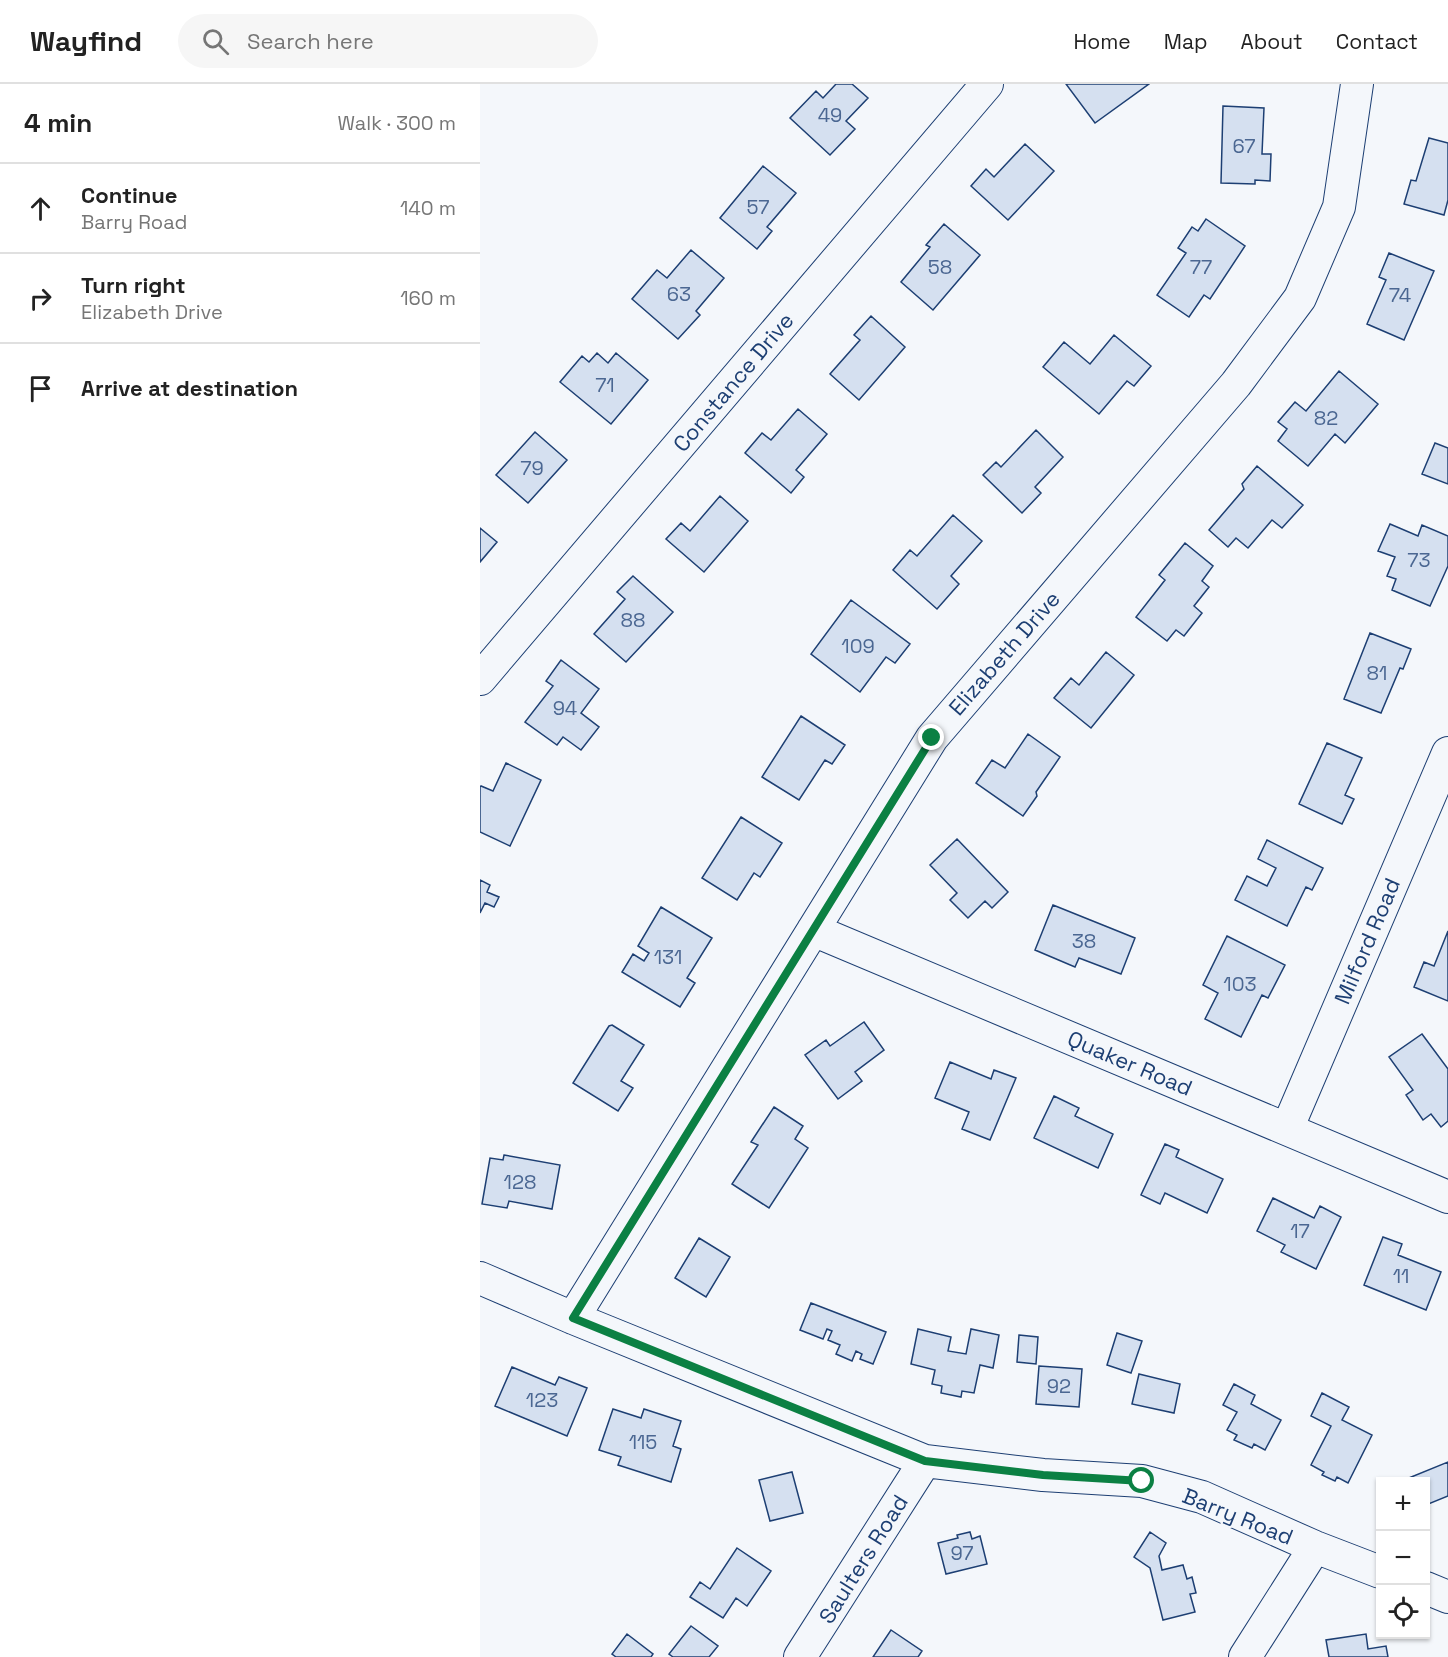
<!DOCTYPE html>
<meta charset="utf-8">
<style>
body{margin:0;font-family:"Space Grotesk",sans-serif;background:#f6f6f6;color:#222}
.controls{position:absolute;right:18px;bottom:18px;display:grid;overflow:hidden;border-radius:0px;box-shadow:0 2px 4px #0004}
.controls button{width:54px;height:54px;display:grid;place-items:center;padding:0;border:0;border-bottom:2px solid #e0e0e0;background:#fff;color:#222;font:30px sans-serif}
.stop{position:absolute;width:18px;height:18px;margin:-14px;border:4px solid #0b8043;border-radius:50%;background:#fff}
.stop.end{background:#0b8043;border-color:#fff;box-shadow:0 2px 6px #0008}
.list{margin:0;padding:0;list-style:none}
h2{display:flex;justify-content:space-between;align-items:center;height:78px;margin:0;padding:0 24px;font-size:26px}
h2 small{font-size:20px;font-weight:400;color:#767676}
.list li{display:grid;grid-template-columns:39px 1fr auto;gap:18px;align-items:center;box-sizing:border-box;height:90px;padding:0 24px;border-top:2px solid #e0e0e0}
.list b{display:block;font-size:22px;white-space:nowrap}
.list p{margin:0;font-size:20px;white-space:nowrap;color:#767676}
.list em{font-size:20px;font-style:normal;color:#767676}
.icon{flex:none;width:33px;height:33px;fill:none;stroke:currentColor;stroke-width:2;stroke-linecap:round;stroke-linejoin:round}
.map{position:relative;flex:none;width:968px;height:1573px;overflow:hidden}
header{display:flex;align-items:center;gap:36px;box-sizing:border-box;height:84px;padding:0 30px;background:#fff;border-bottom:2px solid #e0e0e0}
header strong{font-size:28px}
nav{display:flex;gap:33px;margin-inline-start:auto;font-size:21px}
.search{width:420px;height:54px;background:#f6f6f6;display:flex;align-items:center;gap:15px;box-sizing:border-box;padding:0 21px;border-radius:33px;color:#767676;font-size:22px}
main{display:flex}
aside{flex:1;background:#fff}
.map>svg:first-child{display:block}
.building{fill:#d5e0f0;stroke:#1d3f73;stroke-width:1.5}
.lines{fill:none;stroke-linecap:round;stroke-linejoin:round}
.minor-casing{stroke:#1d3f73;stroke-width:34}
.minor{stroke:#f4f7fb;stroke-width:32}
.route{stroke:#0b8043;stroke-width:8}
.labels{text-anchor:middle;stroke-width:4.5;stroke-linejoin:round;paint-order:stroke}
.number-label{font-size:20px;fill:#4b6792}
.street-label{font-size:22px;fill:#1d3f73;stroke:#f4f7fb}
</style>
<header>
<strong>Wayfind</strong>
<div class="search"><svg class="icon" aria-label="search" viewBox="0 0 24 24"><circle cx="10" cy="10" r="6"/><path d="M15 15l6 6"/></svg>Search here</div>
<nav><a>Home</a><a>Map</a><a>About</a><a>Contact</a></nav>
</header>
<main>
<aside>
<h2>4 min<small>Walk · 300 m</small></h2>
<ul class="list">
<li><svg class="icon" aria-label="ahead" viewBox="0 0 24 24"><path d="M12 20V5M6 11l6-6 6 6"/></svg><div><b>Continue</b><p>Barry Road</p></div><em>140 m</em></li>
<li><svg class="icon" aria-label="right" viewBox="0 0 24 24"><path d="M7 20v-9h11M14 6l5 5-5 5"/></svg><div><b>Turn right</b><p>Elizabeth Drive</p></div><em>160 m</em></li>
<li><svg class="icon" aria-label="arrive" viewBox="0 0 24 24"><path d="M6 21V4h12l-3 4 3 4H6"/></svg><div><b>Arrive at destination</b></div></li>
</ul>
</aside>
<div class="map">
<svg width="968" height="1573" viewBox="0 0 968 1573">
<rect width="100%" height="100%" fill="#f4f7fb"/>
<path class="building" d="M356,0H372L388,14L366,37L375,45L350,71L310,34L336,7L343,14Z
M586,0H669L615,39Z
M743,22L784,24L782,70H791L790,97L775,96V100L741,99Z
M949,54L968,59V116L964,131L924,120L931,96L936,97Z
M545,60L574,87L528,136L491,102L506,85L514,93Z
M283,82L316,109L287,143L292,147L277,165L240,134Z
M726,135L765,162L730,215L724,211L709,233L677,211L706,169L698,164L712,143L718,147Z
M464,140L500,171L453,226L421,198L450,163L446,161Z
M211,166L244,194L216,227L220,231L198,255L152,215L177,186L187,194Z
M909,169L954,187L924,256L887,240L906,196L899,193Z
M391,232L425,263L379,316L350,290L380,256L374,251Z
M634,251L671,282L654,302L647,297L619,330L563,283L584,258L610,280Z
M117,269L128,279L136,269L168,296L131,340L80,298L102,272L109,278Z
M859,287L898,320L865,359L855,350L828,382L798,357L807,345L798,338L815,318L826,327Z
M318,325L347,350L316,386L324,393L311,409L265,369L282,349L291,356Z
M556,346L583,373L555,403L561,409L542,429L503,391L516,378L521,383Z
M55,348L87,376L48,419L16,391Z
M955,359L968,364V400L942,390Z
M777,382L823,421L802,444L792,436L768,464L756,454L748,463L729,446L764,405L762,400Z
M240,412L268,437L224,488L186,455L201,439L210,447Z
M473,431L502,457L471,492L479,500L457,525L413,486L430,466L437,472Z
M910,440L938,452L942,441L968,452V482L950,522L912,506L916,495L907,492L915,473L898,467Z
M0,444L17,458L0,478Z
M705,459L733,482L722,497L729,503L714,522L722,529L704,552L696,546L687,557L656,533L685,496L679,491Z
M153,492L193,528L146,578L114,550L145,515L137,508Z
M371,516L430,560L415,579L406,573L380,608L331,570Z
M890,549L931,565L923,585L920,584L901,629L864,615Z
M626,568L654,591L611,644L574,614L591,594L599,601Z
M81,576L119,605L101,629L119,643L101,666L83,653L77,661L45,638L73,602L66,597Z
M321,632L365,661L352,680L345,676L319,716L282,693Z
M548,650L580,673L556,708L557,712L543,732L496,699L512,676L525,684Z
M847,659L882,674L865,711L874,715L862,740L819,720Z
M26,679L61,696L30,762L0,748V703L1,702L13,707Z
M261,733L302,759L280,793L274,789L257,816L222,794Z
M477,755L528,808L512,824L505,817L488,834L470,816L477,809L450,781Z
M787,756L843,784L832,806L826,803L807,842L755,816L767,792L787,802L796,784L778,775Z
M0,796L10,801L7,808L19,813L14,823L5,819L0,829Z
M573,821L655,854L641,890L599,874L595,883L555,866Z
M181,823L232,854L207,894L215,899L200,923L142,888L153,870L164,877L169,869L158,862Z
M968,847V917L934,903L944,878L954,882Z
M747,852L805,881L788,914L782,911L761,953L725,935L738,909L723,901Z
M384,938L404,966L375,988L382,997L358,1015L325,971L346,956L350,962Z
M132,941L164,961L141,997L153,1004L138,1027L93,999L129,942Z
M942,950L968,985V1037L961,1043L951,1030L943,1036L926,1011L933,1006L909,973Z
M470,978L511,995L514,986L536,994L510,1056L482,1045L489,1028L455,1014Z
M574,1012L599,1024L595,1032L633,1050L618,1084L554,1054Z
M294,1023L323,1042L315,1055L328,1064L289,1124L252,1100L278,1061L271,1058Z
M685,1060L699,1066L696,1073L743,1095L727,1129L685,1109L680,1120L661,1111Z
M24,1071L80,1081L72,1125L29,1117L27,1124L2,1120L10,1074L23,1076Z
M793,1114L834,1134L840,1122L861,1133L836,1185L801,1168L805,1161L777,1147Z
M903,1153L922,1160L918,1171L961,1188L946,1226L884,1201Z
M219,1154L250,1173L226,1213L195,1194Z
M331,1219L406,1248L393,1280L380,1275L382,1270L376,1267L372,1277L356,1270L360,1261L348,1256L352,1247L347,1245L343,1255L320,1246Z
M438,1245L471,1253L468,1267L486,1270L491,1245L519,1251L513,1284L500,1281L494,1309L482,1307L481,1313L461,1309L462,1302L452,1300L455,1286L431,1280Z
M637,1249L662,1257L651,1289L627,1281Z
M539,1251L558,1253L556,1280L537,1278Z
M559,1282L602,1285L599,1323L556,1320Z
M32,1283L75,1301L79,1293L107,1304L87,1352L15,1322Z
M659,1290L700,1300L694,1329L652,1320Z
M754,1300L775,1311L771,1320L801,1336L785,1366L774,1360L772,1364L754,1356L757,1351L747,1346L757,1328L743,1321Z
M842,1309L869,1323L862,1336L892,1351L868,1399L857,1393L855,1397L842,1391L844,1388L831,1381L851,1342L831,1332Z
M133,1325L161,1334L164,1325L201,1337L193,1362L201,1365L191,1398L138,1381L141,1373L119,1366Z
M968,1378V1412L946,1421V1398H919Z
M312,1388L323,1429L290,1437L279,1396Z
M490,1448L492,1455L500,1452L507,1480L466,1490L458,1459L478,1454L477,1451Z
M670,1448L686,1459L679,1472L682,1486L703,1481L707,1495L712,1493L716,1509L710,1510L715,1528L683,1536L670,1484L654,1473Z
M257,1464L291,1487L267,1522L256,1514L243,1534L210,1513L220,1498L230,1505Z
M211,1542L238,1562L229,1573H193L189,1570Z
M411,1546L442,1567L438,1573H393Z
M147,1550L173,1570L171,1573H136L132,1570Z
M886,1550L888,1565L906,1562L908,1573H849L846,1556Z"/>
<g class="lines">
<g class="minor-casing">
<path id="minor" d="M0,595L507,0
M333,846L968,1113
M807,1045L968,669
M0,1194L93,1234L445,1377L563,1391L662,1397L722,1413L835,1463L900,1488
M93,1234L452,654L756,300L820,214L859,123L877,0
M946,1504L968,1513
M320,1573L445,1377
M765,1573L835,1463"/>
</g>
<use href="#minor" class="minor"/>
</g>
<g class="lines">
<path class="route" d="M452,654L93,1234L445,1377L563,1391L662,1397"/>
</g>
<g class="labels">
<g class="number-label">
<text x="350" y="38">49</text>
<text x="764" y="69">67</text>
<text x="278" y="130">57</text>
<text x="460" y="190">58</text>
<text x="721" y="190">77</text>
<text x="199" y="217">63</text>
<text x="920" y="218">74</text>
<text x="125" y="308">71</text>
<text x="846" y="341">82</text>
<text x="52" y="391">79</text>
<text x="939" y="483">73</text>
<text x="153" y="543">88</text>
<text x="378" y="569">109</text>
<text x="897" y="596">81</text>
<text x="85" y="631">94</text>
<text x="604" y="864">38</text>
<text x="188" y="880">131</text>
<text x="760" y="907">103</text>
<text x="40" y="1105">128</text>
<text x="820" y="1154">17</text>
<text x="921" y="1199">11</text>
<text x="579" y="1309">92</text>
<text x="62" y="1323">123</text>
<text x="163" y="1365">115</text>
<text x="482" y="1476">97</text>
</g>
<g class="street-label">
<text transform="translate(253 298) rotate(-50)" y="8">Constance Drive</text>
<text transform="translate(524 569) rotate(-49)" y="8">Elizabeth Drive</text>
<text transform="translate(887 857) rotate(-67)" y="8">Milford Road</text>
<text transform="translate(650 979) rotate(23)" y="8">Quaker Road</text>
<text transform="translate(758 1432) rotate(22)" y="8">Barry Road</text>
<text transform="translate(383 1475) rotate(-58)" y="8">Saulters Road</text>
</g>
</g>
</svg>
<div class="controls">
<button>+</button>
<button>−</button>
<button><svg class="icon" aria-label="locate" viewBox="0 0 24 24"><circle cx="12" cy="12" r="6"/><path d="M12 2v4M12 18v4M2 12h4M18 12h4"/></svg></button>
</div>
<div class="stop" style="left:662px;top:1397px"></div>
<div class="stop end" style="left:452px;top:654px"></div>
</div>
</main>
